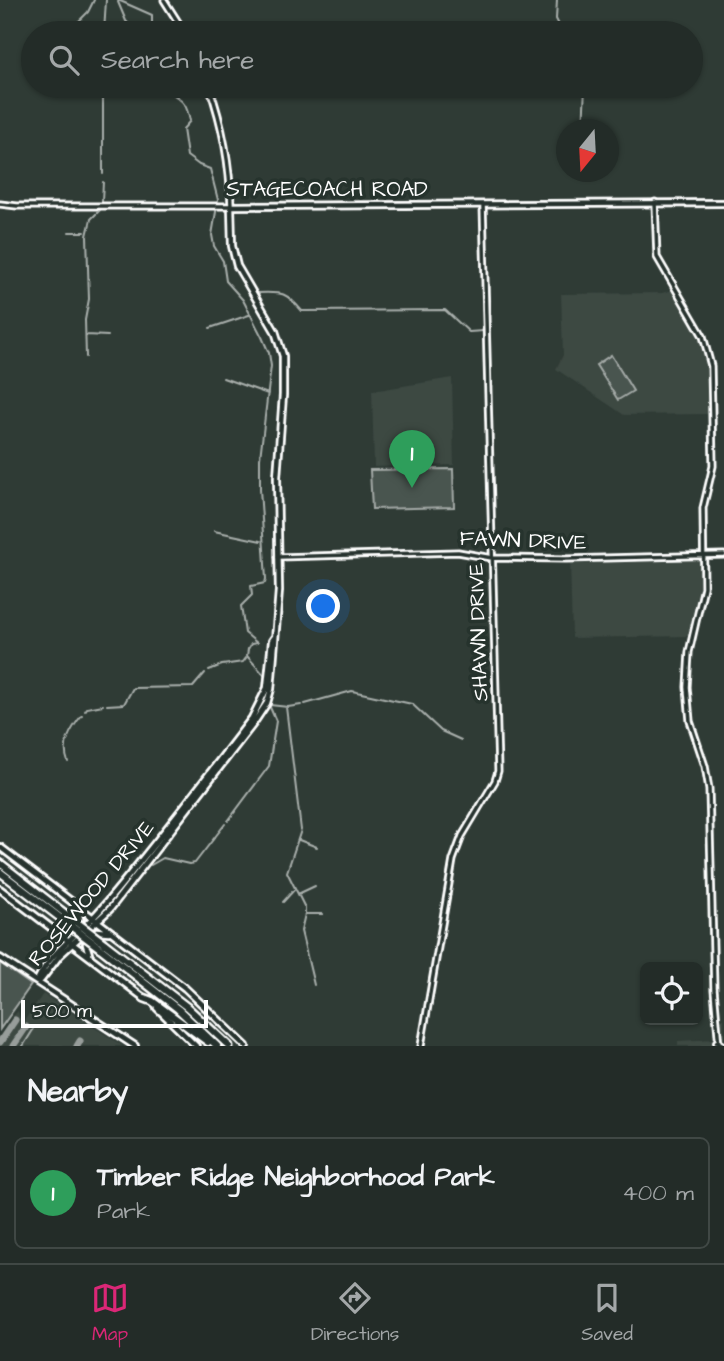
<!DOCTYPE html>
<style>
body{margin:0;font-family:"Architects Daughter",sans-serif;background:#2f3834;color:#f1f3f6}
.controls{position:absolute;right:21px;bottom:21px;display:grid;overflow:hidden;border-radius:10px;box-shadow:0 2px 5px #0004}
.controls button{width:63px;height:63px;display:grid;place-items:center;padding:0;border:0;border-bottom:2px solid #404845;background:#232c28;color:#f1f3f6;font:35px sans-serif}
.compass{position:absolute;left:556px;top:119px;width:63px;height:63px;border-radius:50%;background:#232c28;box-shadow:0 2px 5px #0004;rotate:198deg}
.scale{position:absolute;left:21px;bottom:18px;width:187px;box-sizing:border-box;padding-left:7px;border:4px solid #fff;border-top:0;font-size:19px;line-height:24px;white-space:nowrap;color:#fff;-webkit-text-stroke:5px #26332d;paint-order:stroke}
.you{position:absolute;left:324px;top:607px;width:24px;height:24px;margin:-18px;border:5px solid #fff;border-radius:50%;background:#1a73e8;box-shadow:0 0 0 10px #1a73e833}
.badge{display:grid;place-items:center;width:46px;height:46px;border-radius:50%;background:#db2777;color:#fff;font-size:23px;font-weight:700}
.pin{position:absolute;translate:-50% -58px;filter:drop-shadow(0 2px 4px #0008)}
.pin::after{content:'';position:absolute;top:37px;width:24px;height:21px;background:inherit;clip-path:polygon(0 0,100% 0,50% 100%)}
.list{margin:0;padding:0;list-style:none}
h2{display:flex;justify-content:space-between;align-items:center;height:91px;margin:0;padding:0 28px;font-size:30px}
h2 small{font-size:23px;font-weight:400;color:#a3a7a8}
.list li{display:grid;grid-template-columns:46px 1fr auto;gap:21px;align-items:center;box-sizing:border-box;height:112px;margin:0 14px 14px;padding:0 14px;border:2px solid #404845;border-radius:10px}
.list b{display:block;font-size:26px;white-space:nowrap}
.list p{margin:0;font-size:23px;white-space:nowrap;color:#a3a7a8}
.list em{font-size:23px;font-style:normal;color:#a3a7a8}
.icon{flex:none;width:38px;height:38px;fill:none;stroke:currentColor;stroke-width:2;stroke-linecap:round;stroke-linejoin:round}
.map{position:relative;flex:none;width:724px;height:1046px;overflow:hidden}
.search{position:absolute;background:#232c28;box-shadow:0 2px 5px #0004;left:21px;right:21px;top:21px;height:77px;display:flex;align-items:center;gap:18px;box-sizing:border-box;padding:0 24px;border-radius:38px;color:#a3a7a8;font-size:26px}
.sheet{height:217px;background:#232c28}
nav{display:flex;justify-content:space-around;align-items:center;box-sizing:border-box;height:98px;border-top:2px solid #404845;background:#232c28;font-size:19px;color:#a3a7a8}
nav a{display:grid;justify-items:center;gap:4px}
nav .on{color:#db2777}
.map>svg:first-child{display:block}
.built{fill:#3c4842}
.green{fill:#4a544f;stroke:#a4aaa7;stroke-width:2}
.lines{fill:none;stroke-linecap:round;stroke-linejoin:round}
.stream{stroke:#a9afac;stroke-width:2}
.taxiway{stroke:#979d9a;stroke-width:7}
.minor-casing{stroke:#fff;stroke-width:9}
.major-casing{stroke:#fff;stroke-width:10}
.highway-casing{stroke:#fff;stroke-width:11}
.minor{stroke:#26332d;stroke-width:3.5}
.major{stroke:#26332d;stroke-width:4.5}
.highway{stroke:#26332d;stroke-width:6}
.highway-bridge-casing{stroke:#fff;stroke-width:11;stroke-linecap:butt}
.highway-bridge{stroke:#26332d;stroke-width:6}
.labels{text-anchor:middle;stroke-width:7;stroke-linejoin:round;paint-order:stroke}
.street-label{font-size:21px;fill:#fff;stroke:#26332d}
</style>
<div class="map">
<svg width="724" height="1046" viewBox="0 0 724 1046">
<rect width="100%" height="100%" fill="#2f3b35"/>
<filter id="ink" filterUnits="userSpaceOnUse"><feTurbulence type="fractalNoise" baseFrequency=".0143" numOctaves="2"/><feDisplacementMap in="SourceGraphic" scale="14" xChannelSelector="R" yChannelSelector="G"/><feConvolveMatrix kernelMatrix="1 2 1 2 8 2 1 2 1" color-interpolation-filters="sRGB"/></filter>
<g filter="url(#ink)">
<path class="built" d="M673,290L706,347L710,366V414L624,415L556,369L563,355L561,294L662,293Z
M452,378L454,465L374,467L372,391Z
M702,558V592L691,636L572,638L570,561Z
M43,994L123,1046H0V1036L13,1016L18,1011L20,1018L24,1021Z
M715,1019H724V1046H678V1041L715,1039Z"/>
<path class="green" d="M611,355L633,391L618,400L596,365Z
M453,469L454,507L372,509L370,470Z
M0,963L31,985L0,1029Z"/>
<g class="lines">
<path class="stream" d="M118,0L152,15V33
M557,0L556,19L563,33
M118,2L126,21L137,33
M67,33L88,12L94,0
M104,33L106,0
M165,86C178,103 185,95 190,121L183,129L187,156L199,165L210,169L218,200L212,235L214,246L223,261L226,281L243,300L262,337L269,353L271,366L260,458V489L266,579L265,583L251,586L252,595L241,606L245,633L257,643L251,644L248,649L247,656L265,676
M174,86L178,97
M583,130L585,86
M103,174V86
M582,177V172
M102,201L103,182
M69,232H85
M258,293C283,292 286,292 302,311H306L445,310L469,332L483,331
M210,328L249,315
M86,335L108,336
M86,357L85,320L89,299L87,236L91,219L101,209
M223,378L268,394
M214,531L261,541
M209,670L222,665L243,662L246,658
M305,704L352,691L412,704L441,731L461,740
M107,705L124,704L133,688L193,687L205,673
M270,705L288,707L301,705
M286,707L301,830L287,872L305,908V914H323
M85,711L87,708L103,705
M68,762C61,744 71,729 82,715
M228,821L269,766L276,721L269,705
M299,840L317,847
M151,865L163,858L189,864L195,863L225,824
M298,894L315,886
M283,902L294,890
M305,914L301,931L314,985
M23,1046L33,1030"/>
<path class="taxiway" d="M0,1042L15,1020
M13,1046L26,1027
M77,1046L80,1041"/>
<g class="minor-casing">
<path id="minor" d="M164,0L185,33
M655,202L657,257L703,336L711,366L713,466L703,508L704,587L689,652L687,687L690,721L705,766L709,789L714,989L719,1046
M0,204L17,206H231C230,164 223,126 209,86
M278,557L458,552L492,558L566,559L724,555
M421,1046L453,860L462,836L495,781L498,771L483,205"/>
</g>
<g class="major-casing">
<path id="major" d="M0,847L185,988L246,1046
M0,889L144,998
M57,930C68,932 74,927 80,919L77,907
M89,954L86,944L97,931L109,932
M0,958L135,1046
M37,981C51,950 81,933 101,909C154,847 203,782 252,718L267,688L272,641L274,638
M37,982L41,980L60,955L110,909L253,724L267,703L271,689L279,591L277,477L283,395V356L275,331L237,266L232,246L231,206L724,203
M157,1008L196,1046
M717,1042L724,1046"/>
</g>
<g class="highway-casing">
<path id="highway" d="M0,863L67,915
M0,872L63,920
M104,943L187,1007L229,1046
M100,948L178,1009L217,1046
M144,998L152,1001L208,1042"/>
</g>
<use href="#minor" class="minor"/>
<use href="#major" class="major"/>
<use href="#highway" class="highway"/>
<g class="highway-bridge-casing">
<path id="highway-bridge" d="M67,915L104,943
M63,920L100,948"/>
</g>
<use href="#highway-bridge" class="highway-bridge"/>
</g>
</g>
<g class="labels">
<g class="street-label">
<text x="327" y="196">STAGECOACH ROAD</text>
<text transform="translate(523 540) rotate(2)" y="7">FAWN DRIVE</text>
<text transform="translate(478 632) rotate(-92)" y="7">SHAWN DRIVE</text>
<text transform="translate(91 893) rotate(-50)" y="7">ROSEWOOD DRIVE</text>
</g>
</g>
</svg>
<div class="controls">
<button><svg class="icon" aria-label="locate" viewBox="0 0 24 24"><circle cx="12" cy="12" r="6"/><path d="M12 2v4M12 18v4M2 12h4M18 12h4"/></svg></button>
</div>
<svg class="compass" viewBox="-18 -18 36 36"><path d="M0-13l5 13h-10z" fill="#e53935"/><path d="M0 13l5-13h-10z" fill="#a3a7a8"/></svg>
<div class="scale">500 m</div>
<div class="you"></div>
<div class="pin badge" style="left:412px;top:488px;background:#2e9e5b">1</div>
<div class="search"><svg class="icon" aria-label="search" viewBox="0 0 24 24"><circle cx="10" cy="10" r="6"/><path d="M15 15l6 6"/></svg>Search here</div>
</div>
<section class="sheet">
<h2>Nearby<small></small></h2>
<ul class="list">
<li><span class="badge" style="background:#2e9e5b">1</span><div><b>Timber Ridge Neighborhood Park</b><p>Park</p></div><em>400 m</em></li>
</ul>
</section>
<nav>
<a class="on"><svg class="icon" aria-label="map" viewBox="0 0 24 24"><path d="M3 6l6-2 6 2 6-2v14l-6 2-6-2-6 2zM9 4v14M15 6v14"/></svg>Map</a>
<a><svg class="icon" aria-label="directions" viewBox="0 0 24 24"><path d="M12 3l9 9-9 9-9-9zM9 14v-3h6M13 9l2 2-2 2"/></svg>Directions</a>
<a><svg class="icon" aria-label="saved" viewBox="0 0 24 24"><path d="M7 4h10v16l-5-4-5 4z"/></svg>Saved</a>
</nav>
